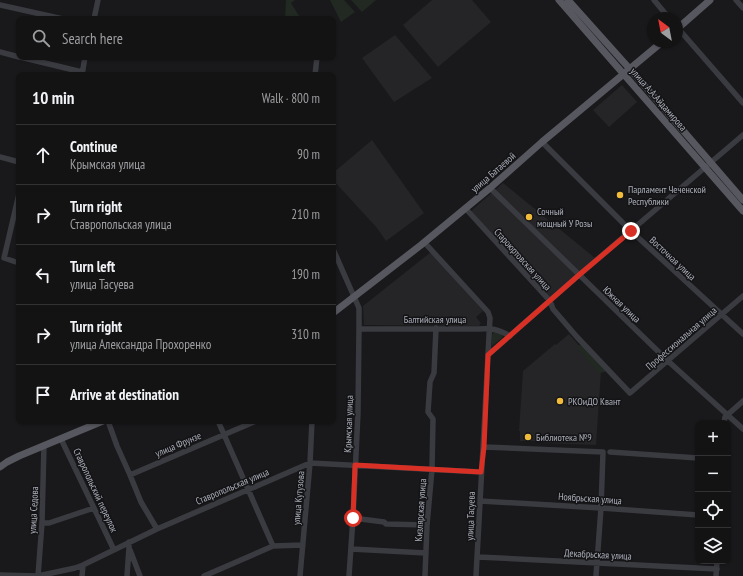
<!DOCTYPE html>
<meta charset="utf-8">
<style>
body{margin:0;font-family:"PT Sans Narrow",sans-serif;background:#202022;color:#f1f3f6}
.controls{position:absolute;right:12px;bottom:12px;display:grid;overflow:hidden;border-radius:8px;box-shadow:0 1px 3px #0004}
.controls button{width:36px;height:36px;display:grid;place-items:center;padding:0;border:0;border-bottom:1px solid #323234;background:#131314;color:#f1f3f6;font:20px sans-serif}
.compass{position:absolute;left:647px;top:12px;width:36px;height:36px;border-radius:50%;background:#131314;box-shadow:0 1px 3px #0004;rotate:328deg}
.stop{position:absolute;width:12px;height:12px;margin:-9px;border:3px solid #d93025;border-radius:50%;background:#fff}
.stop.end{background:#d93025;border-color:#fff;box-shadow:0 1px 4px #0008}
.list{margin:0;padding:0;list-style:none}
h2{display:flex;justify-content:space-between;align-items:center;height:52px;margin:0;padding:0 16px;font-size:17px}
h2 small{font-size:13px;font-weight:400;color:#9d9ea0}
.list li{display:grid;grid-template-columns:26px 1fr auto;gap:12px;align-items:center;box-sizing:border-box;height:60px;padding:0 16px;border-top:1px solid #323234}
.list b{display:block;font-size:15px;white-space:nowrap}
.list p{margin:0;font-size:13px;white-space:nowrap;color:#9d9ea0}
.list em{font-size:13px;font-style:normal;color:#9d9ea0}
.icon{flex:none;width:22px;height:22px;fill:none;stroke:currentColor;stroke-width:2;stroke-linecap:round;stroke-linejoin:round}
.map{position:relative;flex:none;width:743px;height:576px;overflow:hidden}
.search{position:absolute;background:#131314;box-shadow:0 1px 3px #0004;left:16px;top:16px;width:320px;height:44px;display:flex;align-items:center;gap:10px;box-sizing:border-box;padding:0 14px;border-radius:8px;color:#9d9ea0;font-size:15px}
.panel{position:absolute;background:#131314;box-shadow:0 1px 3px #0004;left:16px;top:72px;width:320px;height:352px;border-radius:8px}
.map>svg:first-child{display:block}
.built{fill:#252528}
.green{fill:#212922}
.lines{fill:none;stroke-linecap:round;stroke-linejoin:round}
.minor{stroke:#3a3b40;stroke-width:5.5}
.major{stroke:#56575f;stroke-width:7}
.route{stroke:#d93025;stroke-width:5}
.poi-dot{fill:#f1bc3b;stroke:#141416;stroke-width:1.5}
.labels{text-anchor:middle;stroke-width:3;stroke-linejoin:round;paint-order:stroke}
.street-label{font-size:10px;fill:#abafba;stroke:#141416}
.poi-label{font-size:10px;fill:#abafba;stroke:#141416;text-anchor:start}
</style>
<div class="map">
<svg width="743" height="576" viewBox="0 0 743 576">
<rect width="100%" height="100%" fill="#19191b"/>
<path class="built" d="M432,0H472L491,22L438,67L403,25Z
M395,35L432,78L394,102L362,58Z
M622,85L637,102L609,127L593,110Z
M372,140L424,213L386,241L377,228L333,180V173Z
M503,183L595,258L550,298L471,211Z
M431,252L483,311L476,317L481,323L479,326L364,325L363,306Z
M569,334L601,371L596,445L546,443L534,441H520V431H519L523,371L555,344L556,345Z"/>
<path class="green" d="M286,0H295L291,3L301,19H285Z
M330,0H344L355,12L341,22Z
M351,0H376L362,12Z
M495,332L501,334L503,336L502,338L492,346V335L493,333Z
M580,345L583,346L605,370V372L599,373L578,349V346Z"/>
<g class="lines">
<path class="minor" d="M654,0L669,18
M736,0L743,8
M0,5L63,19
M94,19L98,0
M677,27L743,103
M0,52L19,57
M20,57L82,72
M82,75L85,57
M315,75L317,57
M542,142L631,231L743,334
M0,157L19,162
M490,188L668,361L743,429
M19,194L4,258L19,263
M466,209L550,301L553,309L577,337L630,393L743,296
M424,242L488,312L490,318L476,576
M333,249L359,308V329L358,412L353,518L349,576
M359,329H478C491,328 498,329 510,336
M488,355L579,275L743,135
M108,421L117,446L130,475L141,502L157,529
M218,421L273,546
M724,423L725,417L743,401
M61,439L114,550
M484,447L603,452L601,508L596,576
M610,452L698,458
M130,475L256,421
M480,501L601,508L698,515
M353,518L384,522L386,524L427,525
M42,523H49L94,508
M351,549L426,553
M130,550L140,576
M478,557L717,569
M0,575L38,576L75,568L83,565L157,529L310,463L481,472
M38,576L42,523L44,445
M82,576L83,565
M127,576L129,548V542
M204,576L273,546L303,545
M300,576L310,463L312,421
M425,576L427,525L432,469L433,419L428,412L430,382L434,373L436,328
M716,576L717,561"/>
<path class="major" d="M559,0L743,211
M568,0L637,77L743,200
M677,29L710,0
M333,313L421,245L490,188L542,142L662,42
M0,467L7,462L19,456L103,421"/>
</g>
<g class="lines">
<path class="route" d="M353,518L355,465L481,472L484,447L488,355L579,275L631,231"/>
</g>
<g class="poi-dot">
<circle cx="620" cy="195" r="4"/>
<circle cx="529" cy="217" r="4"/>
<circle cx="560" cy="401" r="4"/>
<circle cx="528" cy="437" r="4"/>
</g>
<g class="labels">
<g class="street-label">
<text transform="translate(659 99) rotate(49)" y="4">улица А.А.Айдамирова</text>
<text transform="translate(493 172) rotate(-41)" y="4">улица Батаевой</text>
<text transform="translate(673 258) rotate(43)" y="4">Восточная улица</text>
<text transform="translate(523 259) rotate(48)" y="4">Староюртовская улица</text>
<text transform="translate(622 304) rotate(44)" y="4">Южная улица</text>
<text x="435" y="323">Балтийская улица</text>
<text transform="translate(681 338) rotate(-41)" y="4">Профессиональная улица</text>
<text transform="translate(348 424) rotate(-88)" y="4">Крымская улица</text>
<text transform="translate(178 444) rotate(-23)" y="4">улица Фрунзе</text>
<text transform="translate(232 486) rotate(-23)" y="4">Ставропольская улица</text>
<text transform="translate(96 490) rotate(65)" y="4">Ставропольский переулок</text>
<text transform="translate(298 498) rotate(-85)" y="4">улица Кутузова</text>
<text transform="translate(590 498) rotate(4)" y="4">Ноябрьская улица</text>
<text transform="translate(33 510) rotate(-87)" y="4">улица Седова</text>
<text transform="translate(420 510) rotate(-86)" y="4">Кизлярская улица</text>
<text transform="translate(470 516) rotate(-88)" y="4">улица Тасуева</text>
<text transform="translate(598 554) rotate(3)" y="4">Декабрьская улица</text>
</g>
<g class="poi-label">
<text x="628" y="193">Парламент Чеченской<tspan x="628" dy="12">Республики</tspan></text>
<text x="537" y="215">Сочный<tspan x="537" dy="12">мощный У Розы</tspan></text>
<text x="568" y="405">РКОиДО Квант</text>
<text x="536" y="441">Библиотека №9</text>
</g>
</g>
</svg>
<div class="controls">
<button>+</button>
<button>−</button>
<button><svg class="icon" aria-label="locate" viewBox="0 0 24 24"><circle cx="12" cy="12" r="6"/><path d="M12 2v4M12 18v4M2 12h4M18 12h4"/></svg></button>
<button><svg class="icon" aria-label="layers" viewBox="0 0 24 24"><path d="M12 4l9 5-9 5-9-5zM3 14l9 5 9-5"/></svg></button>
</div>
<svg class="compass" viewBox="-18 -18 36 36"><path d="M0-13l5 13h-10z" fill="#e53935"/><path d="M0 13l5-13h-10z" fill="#9d9ea0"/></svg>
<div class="stop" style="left:353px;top:518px"></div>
<div class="stop end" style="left:631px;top:231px"></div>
<div class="search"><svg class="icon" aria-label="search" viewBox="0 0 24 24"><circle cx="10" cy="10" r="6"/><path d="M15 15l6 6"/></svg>Search here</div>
<section class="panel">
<h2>10 min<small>Walk · 800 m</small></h2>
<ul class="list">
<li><svg class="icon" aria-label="ahead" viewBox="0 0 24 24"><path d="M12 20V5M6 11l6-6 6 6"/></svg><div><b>Continue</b><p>Крымская улица</p></div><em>90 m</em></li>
<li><svg class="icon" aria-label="right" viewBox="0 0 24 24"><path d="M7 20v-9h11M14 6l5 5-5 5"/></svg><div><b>Turn right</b><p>Ставропольская улица</p></div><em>210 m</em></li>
<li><svg class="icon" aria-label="left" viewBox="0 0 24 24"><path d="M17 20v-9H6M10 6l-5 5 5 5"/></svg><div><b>Turn left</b><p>улица Тасуева</p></div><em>190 m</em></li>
<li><svg class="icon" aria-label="right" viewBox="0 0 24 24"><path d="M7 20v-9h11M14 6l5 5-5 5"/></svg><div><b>Turn right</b><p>улица Александра Прохоренко</p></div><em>310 m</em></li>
<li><svg class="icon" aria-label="arrive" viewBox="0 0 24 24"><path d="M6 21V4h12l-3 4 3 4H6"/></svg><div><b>Arrive at destination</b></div></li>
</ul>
</section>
</div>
